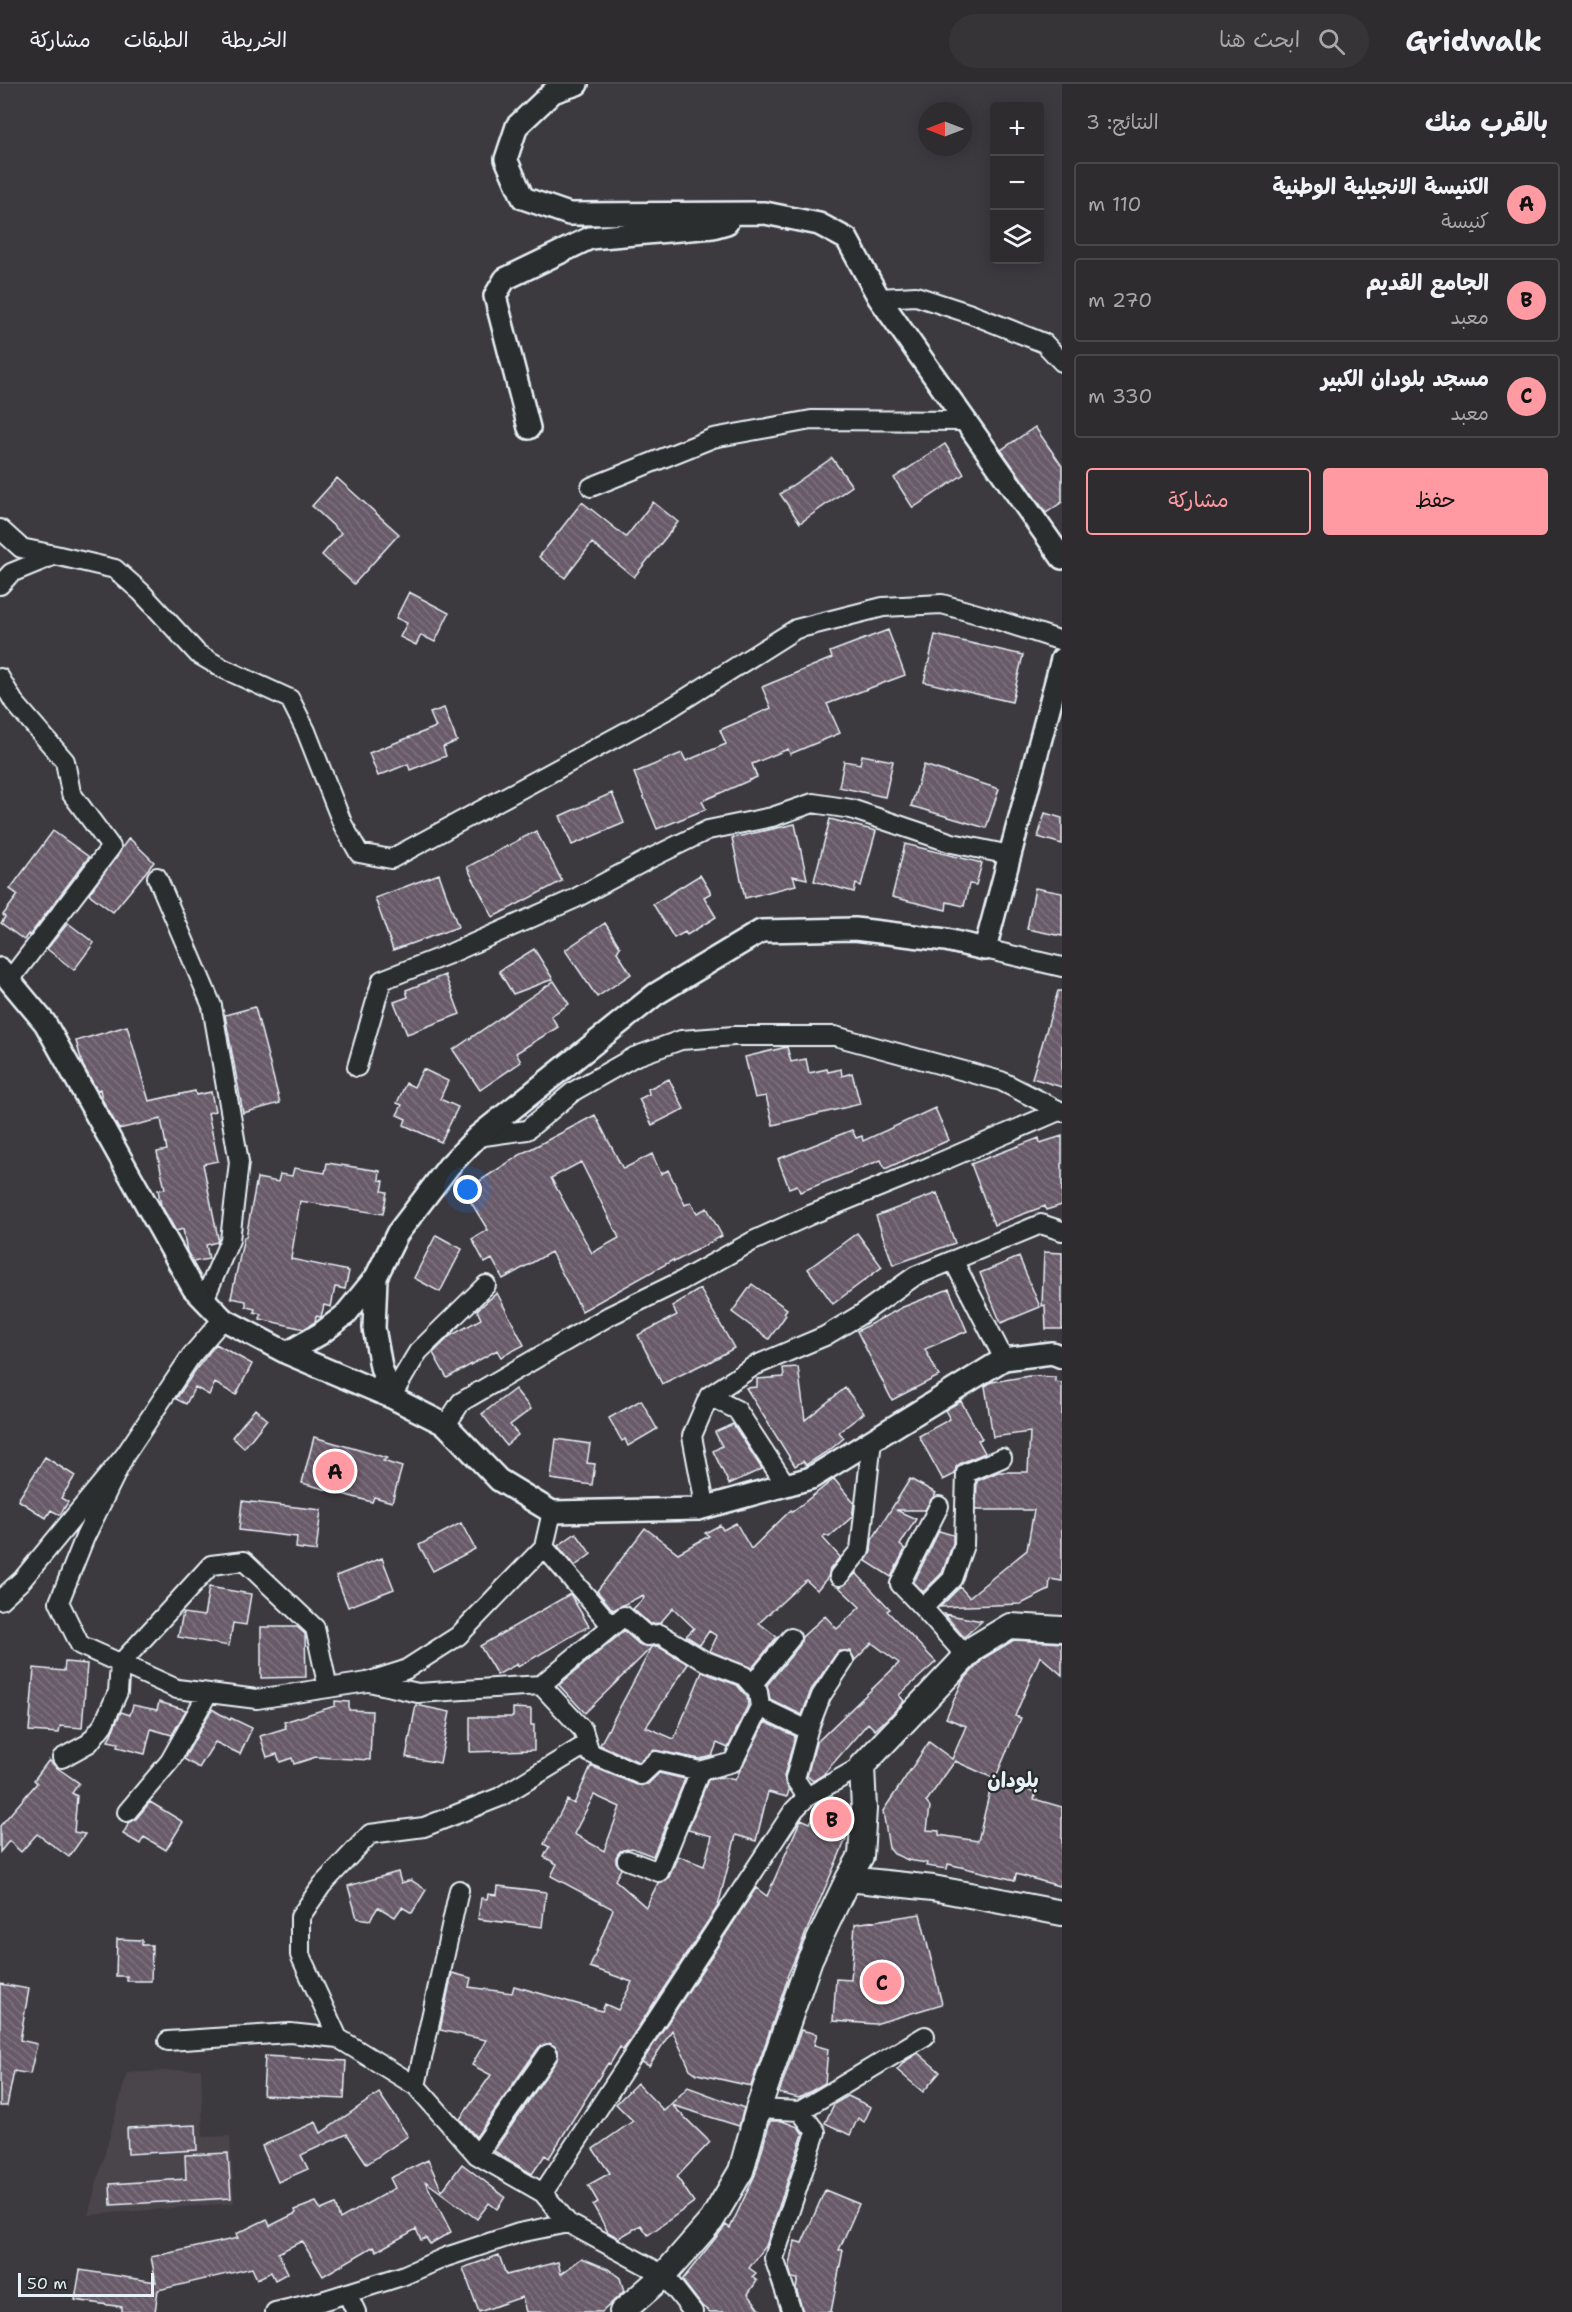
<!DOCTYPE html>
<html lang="ar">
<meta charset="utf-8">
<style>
body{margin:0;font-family:"Shantell Sans","Playpen Sans Arabic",sans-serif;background:#363437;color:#f1f3f6;direction:rtl}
.controls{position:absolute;right:18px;top:18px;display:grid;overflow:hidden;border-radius:6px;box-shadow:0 3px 15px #0003}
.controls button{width:54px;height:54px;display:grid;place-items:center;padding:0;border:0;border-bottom:2px solid #49484b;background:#2e2c2f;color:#f1f3f6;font:30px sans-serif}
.compass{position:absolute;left:918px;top:18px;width:54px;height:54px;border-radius:50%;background:#2e2c2f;box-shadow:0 3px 15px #0003;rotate:270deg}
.scale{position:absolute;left:18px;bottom:15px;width:136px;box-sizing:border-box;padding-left:6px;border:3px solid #e8f1f8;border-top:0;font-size:16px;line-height:21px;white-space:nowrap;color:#e8f1f8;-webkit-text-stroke:4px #2a2d2e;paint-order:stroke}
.you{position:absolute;left:468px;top:1106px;width:21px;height:21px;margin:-15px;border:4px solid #fff;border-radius:50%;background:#1a73e8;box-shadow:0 0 0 9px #1a73e833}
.badge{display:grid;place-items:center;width:39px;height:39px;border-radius:50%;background:#ff9aa2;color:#111;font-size:20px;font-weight:700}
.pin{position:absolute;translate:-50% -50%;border:3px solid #fff;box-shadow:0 2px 6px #0006}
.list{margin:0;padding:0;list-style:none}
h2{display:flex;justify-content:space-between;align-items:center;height:78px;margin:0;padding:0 24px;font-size:26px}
h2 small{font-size:20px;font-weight:400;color:#a7a7aa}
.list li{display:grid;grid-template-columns:39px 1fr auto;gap:18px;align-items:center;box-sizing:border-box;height:84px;margin:0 12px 12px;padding:0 12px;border:2px solid #49484b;border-radius:6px}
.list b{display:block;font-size:22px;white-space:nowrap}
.list p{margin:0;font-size:20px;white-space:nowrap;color:#a7a7aa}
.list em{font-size:20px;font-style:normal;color:#a7a7aa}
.actions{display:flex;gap:12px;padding:18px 24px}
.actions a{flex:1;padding:14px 0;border:2px solid #ff9aa2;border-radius:6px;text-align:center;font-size:21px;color:#ff9aa2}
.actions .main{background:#ff9aa2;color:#111}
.icon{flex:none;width:33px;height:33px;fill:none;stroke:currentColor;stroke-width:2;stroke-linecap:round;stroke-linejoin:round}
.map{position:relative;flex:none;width:1062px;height:2228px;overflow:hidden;direction:ltr}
header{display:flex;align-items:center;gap:36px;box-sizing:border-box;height:84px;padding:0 30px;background:#2e2c2f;border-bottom:2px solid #49484b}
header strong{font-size:28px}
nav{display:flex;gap:33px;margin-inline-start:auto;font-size:21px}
.search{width:420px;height:54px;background:#363437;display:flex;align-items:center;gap:15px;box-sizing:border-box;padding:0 21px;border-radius:33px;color:#a7a7aa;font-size:22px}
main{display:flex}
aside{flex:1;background:#2e2c2f}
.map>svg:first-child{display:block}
.built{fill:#4a444b}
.building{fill:url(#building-back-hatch);stroke:#e8f1f8;stroke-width:1.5;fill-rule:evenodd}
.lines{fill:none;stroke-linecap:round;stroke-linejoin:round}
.minor-casing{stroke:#e8f1f8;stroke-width:22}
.tertiary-casing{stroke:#e8f1f8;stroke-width:26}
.secondary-casing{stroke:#e8f1f8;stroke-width:28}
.minor{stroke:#2a2d2e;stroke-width:18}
.tertiary{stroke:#2a2d2e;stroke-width:21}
.secondary{stroke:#2a2d2e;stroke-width:24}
.labels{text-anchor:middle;stroke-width:4.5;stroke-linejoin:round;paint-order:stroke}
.quarter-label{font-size:21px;font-weight:bold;fill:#e8f1f8;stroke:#2a2d2e}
</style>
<header>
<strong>Gridwalk</strong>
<div class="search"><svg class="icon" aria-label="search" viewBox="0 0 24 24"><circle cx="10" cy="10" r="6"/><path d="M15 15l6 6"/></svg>ابحث هنا</div>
<nav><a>الخريطة</a><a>الطبقات</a><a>مشاركة</a></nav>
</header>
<main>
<aside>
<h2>بالقرب منك<small>النتائج: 3</small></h2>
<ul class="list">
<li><span class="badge">A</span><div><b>الكنيسة الانجيلية الوطنية</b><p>كنيسة</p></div><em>110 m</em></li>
<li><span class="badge">B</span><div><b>الجامع القديم</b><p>معبد</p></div><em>270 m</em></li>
<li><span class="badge">C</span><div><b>مسجد بلودان الكبير</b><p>معبد</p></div><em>330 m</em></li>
</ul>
<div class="actions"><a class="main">حفظ</a><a>مشاركة</a></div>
</aside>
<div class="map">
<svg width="1062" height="2228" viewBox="0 0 1062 2228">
<defs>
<pattern id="building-back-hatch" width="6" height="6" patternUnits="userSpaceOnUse" patternTransform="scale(1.5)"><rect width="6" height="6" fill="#685a68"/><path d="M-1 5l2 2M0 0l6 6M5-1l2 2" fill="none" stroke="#7e727e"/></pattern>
</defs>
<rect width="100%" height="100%" fill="#3d3a3f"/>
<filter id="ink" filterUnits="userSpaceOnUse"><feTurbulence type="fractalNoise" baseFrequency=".0167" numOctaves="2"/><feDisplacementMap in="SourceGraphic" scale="12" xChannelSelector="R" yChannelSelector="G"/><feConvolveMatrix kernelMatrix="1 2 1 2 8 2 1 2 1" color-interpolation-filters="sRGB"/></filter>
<g filter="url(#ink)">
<path class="built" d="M201,1985L203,2053L230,2052L234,2119L88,2131L127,1989Z"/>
<path class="building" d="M1035,343L1062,382V418L1046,429L1001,366Z
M945,360L964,390L913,424L894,394Z
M832,374L852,402L800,439L780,410Z
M337,394L399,450L354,500L322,471L341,449L312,422Z
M582,418L626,453L653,418L678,438L634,493L592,459L565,494L539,473Z
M409,508L449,529L435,558L421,551L416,561L400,553L407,539L396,534Z
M888,546L905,591L827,620L840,649L790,670L788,665L752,680L757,693L702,717L706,725L657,745L634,689L682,669L686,677L726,660L720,646L771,624L762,603L832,574L830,568Z
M935,551L1023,571L1012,618L924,598Z
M444,624L457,657L443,663L446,672L410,686L408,680L378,692L369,669L436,643L430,629Z
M862,671L893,677L885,713L839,703L844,677L860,680Z
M924,681L999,705L986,744L911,722Z
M612,709L624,739L572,761L560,732Z
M1045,729L1062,734V760L1038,753Z
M830,735L876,747L861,802L856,800L854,808L814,797Z
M795,740L807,795L793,792L796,801L745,814L732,754Z
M53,747L89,773L29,852L28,850L24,856L1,839L5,833L3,831L18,811L10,805Z
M536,747L562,797L493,833L467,783Z
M129,754L154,778L113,828L89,810Z
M905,760L982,779L976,801L969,800L964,822L947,818L946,826L892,813Z
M439,790L458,843L393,866L375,814Z
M700,791L711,809L704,813L716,833L687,851L685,848L674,854L653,820Z
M1035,804L1062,809V852L1027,845Z
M68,839L94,859L74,886L47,865Z
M605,839L620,863L617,868L631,890L597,913L565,866Z
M534,865L553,895L513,910L499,887Z
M445,891L460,930L407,950L394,918L408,913L406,906Z
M554,897L569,920L551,932L558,943L516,969L521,978L480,1006L453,966Z
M1058,907H1062V1003L1032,994Z
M255,923L280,1019L243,1029L225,931Z
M127,942L149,1017L195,1007L196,1011L211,1008L215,1027L208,1029L218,1077L203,1080L218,1154L217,1158L206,1161L209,1175L193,1178L187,1168L183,1145L176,1147L161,1121L158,1106L165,1105L157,1068L167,1066L161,1035L119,1045L102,1015L100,1005L97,1006L83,982L76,957Z
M787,963L791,978L806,975L809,989L827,985L828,988L841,985L842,992L852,989L860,1020L773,1041L766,1012L755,1014L745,973Z
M423,985L448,997L440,1015L458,1023L441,1058L404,1041L406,1035L397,1031L402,1021L397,1019L406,999L414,1003Z
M669,995L684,1025L652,1041L639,1015L649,1010L648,1005Z
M935,1024L949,1056L885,1085L881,1076L800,1108L797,1101L789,1104L778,1075L852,1046L856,1054L862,1052L863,1057Z
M595,1031L623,1085L652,1070L661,1090L668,1086L685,1121L691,1118L697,1129L707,1124L722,1152L674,1178L673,1176L582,1227L551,1168L503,1195L492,1175L485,1179L472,1155L488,1146L464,1107L523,1069ZM581,1078L619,1154L592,1169L551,1094Z
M1062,1052V1121L1046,1126L1045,1122L994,1141L971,1080L1039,1054L1040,1059Z
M327,1079L380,1087L379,1096L384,1097L382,1107L387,1108L383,1130L300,1117L291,1175L349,1187L345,1205L335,1203L331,1223L324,1221L321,1233L316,1232L315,1238L304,1245L260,1235L261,1230L254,1228L255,1225L246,1223V1217L231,1214L244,1153H246L257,1094L278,1098L280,1090L292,1092L294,1084L325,1089Z
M937,1109L955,1159L893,1181L876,1132Z
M857,1149L882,1183L833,1220L808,1185Z
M436,1151L462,1165L440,1208L414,1194Z
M1044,1168L1062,1169V1245H1046L1045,1221L1042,1222Z
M1019,1173L1040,1223L1001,1239L980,1189Z
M752,1200L787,1225L784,1229L786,1231L769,1255L732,1228Z
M700,1205L734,1264L706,1280L705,1279L662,1300L638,1251L677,1231L672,1222Z
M949,1205L967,1247L925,1265L939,1292L892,1316L857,1247L903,1223Z
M497,1209L524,1261L501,1273L497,1266L447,1294L433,1269L450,1252L481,1235L477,1226Z
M216,1260L252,1280L236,1311L215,1299L209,1311L195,1303L186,1320L176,1315L197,1284Z
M798,1283L805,1336L845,1304L864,1329L839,1348L844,1354L831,1365L806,1381L803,1377L795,1382L746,1304L757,1303V1295L784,1293L783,1284Z
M1029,1292L1055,1293V1298L1062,1299V1497L1050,1495L1049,1506L1021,1520L940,1523L960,1503L969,1513L1027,1466L1034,1426H976L977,1397L998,1388H1028L1030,1348L993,1353L985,1302L992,1298Z
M515,1305L531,1325L510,1341L518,1351L506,1361L482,1330Z
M641,1316L657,1345L628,1362L625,1355L622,1357L609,1334Z
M961,1317L982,1355L978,1356L985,1369L961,1379L956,1383L955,1390L943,1396L919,1352L950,1335L945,1326Z
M255,1325L267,1335L244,1364L232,1353Z
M733,1340L762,1385L729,1400L713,1367L722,1362L715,1348Z
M314,1353L387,1374L383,1377L402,1383L392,1418L374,1413L372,1418L302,1399Z
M556,1355L590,1360L587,1379L595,1380L592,1401L551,1395Z
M45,1373L75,1392L61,1414L68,1418L60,1431L51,1426L46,1434L18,1416Z
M834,1395L854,1419L852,1433L829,1453L825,1451L823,1454L840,1473L830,1485L828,1493L817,1506L806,1496L759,1539L777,1553L752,1584L710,1567L717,1552L709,1547L700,1561L686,1552L694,1544L673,1524L660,1539L650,1540L633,1525L644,1514L643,1511L613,1526L597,1507L645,1444L678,1469L709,1452L705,1449L720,1441L723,1446L736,1439L751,1465L791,1426L792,1428Z
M910,1395L936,1409L925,1426H896L916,1435L900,1461L905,1465L891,1493L866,1477L871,1468L872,1456Z
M242,1417L321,1426L316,1467L296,1464L297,1453L239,1446Z
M461,1439L475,1465L433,1487L419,1461Z
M939,1447L953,1451V1459L942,1489L923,1508L914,1498Z
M576,1449L591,1470L575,1482L558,1462Z
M382,1474L394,1505L348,1523L336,1492Z
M856,1489L890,1525L887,1527L936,1578L899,1611L904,1617L892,1630L875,1646L868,1639L823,1691L813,1697L807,1692L816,1659L899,1579L872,1559L855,1576L850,1567H838L811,1606L802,1631L770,1615L767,1601L800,1561L802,1553L825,1532L837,1545L860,1523L839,1503L847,1499Z
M209,1503L251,1510L246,1541L233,1539L229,1562L178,1553L183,1529L204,1532Z
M570,1510L589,1542L518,1583L517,1580L497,1591L480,1562Z
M944,1530L982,1537L964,1553Z
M261,1543H297L305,1550L306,1593L261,1594Z
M624,1547L640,1561L652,1563L585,1629L559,1601Z
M1014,1556L1062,1559V1591L1040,1572L1015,1632L1021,1634L995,1695L955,1677L926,1718L930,1723L927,1746L939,1747V1751L978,1757L992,1698L1036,1708L1034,1715L1062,1723V1792L1059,1802L1016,1790L1015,1796L948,1780L947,1785L926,1782L927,1779L908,1776L894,1770L889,1764L883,1727L929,1658L952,1675L966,1642L946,1634L962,1598L984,1574Z
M657,1562L688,1580L646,1643L674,1655L702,1588L737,1601L747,1613L748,1621L728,1664L717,1659L712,1672L700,1675L654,1666L639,1678L600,1661L652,1563Z
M65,1578L87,1580L82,1644L60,1642L59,1649L29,1647L34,1584L64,1587Z
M335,1617L349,1618V1626L372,1627L370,1676L316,1673L294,1680L292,1674L280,1678L277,1670L267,1673L260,1652L286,1644L284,1638L335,1622Z
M159,1618L186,1626L172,1651L151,1645L145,1670L117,1663L118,1659L108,1657L121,1628L130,1631L133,1621L157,1626Z
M416,1621L450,1628L440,1679L406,1673Z
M513,1624L531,1625V1641H534V1666L470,1668V1633H513Z
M212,1625L230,1636L231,1634L252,1644L240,1670L215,1658L199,1684L184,1675Z
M765,1638L795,1652L784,1693L789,1706L787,1713L768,1708L756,1757L736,1751L718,1822L623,1966L620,1963L610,1980L608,1979L549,2074L545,2071L532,2090L494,2067L557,1976L558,1966L550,1959L539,1963L476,2053L460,2035L491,1991L472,1981L486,1956L440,1946L452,1889L471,1894L469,1903L512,1909L514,1902L602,1927L605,1920L618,1926L632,1898L590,1883L613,1825L551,1792L557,1780L544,1773L549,1763L544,1760L567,1716L574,1720L591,1682L637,1701L648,1700L659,1689L685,1695L653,1772L632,1764L620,1767L616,1773V1778L621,1785L615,1796L646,1823L658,1799L665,1797L669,1793L678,1772L704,1782L712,1752L688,1746L708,1696L722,1693L735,1696ZM594,1711L620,1723L604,1767L574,1750Z
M49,1676L56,1683L79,1699L72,1709L77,1712L74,1748L85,1750L69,1773L37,1750L21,1768L9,1757L0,1768V1742L37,1699L34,1696Z
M826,1715L850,1726L849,1742L843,1754L846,1755L787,1893L788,1894L751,2002L697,1990L690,1985L672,1946L649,1982L642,1978L756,1804L767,1812L801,1735L810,1739L820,1719Z
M150,1718L183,1738L166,1766L144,1753L140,1760L123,1750L129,1739L136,1735Z
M398,1788L401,1799L411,1796L426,1806L412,1829L402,1823L395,1833L378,1823L370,1836L357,1834L348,1802Z
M498,1802L546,1808L542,1843L478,1835L481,1814L487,1815L488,1810L497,1811Z
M920,1830L942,1920L875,1940L833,1937L836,1895L851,1896L855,1840Z
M117,1855L142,1856V1861H152L151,1897H127V1892H116Z
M0,1900L29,1905L20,1956L37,1960L30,1990L14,1987L7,2022H0Z
M801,1946L817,1950L814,1961L828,1965L825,1999L799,2014L779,2009Z
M918,1969L940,1988L923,2008L897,1986L904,1978Z
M265,1972L346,1977L344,2015L263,2011Z
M637,1999L664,2027L688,2003L744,2024L739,2042L672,2021L710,2058L677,2093L694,2118L648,2151L641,2141L619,2154L608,2148L593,2121L598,2118L588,2101L610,2089L593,2065L633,2037L616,2020Z
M379,2009L408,2052L367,2080L347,2050L301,2071L308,2085L278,2098L262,2062L316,2038L321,2049Z
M848,2012L871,2023L864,2038L858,2034L850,2051L825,2039L834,2020Z
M770,2037H782L798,2043L803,2050L766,2162L749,2184L756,2189L752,2193L757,2197L748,2210L762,2228H710L702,2222L682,2196L726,2141L730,2144L755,2091Z
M196,2041L197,2066L128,2070L127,2044Z
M228,2069L231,2114L111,2121L110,2100L186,2095L185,2071Z
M428,2076L442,2107L462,2080L505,2113L497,2125L489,2119L477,2135L425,2097L451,2148L430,2160L426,2154L421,2156L416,2145L377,2167L374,2162L323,2192L302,2157L278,2169L288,2189L275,2196L271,2188L257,2195L252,2184L158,2206L155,2228H122V2223L75,2216L80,2186L156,2198L151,2173L238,2154L236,2150L267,2135L270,2142L296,2129L295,2126L316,2118L321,2126L335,2120L340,2135L395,2104L390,2094Z
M825,2106L859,2120L839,2166H843L831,2228H803L796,2204L798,2195L792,2194L789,2185L795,2157L802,2159Z
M499,2171L506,2191L558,2178L561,2190L582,2174L608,2185L620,2194L624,2207L602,2228H526L522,2213L479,2228L463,2184Z"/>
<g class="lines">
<g class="minor-casing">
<path id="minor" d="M879,214L916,212L971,230L1044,259L1062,278
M591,403L713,354L811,336L966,337
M0,445L21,464L55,471
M0,501L11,489L55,471L115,485L141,508L198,570L222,584L290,615L306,647L343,741L359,769L391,775L672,623L796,545L883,523L942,520L988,533L1062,557
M0,594L14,618L65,677L71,709L111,763L9,897
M157,793L212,922L239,1078L230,1156L204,1216
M985,865L1062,883
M357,983L382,896L449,870L574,815L647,776L708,746L772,733L813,719L851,725L952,759L1010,771
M477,1053L527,1046L574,1007L634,973L681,956L734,952H835L1001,997L1062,1028
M953,1176L1004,1275
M709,1312L737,1326L786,1401
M391,1313L418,1268L486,1201
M446,1341L461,1318L609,1232L681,1197L753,1157L810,1131L924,1085L1059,1027
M125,1371L85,1453L59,1518L80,1561L177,1605L257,1615L367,1598L405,1586L458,1552L544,1463L552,1428
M699,1425L703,1410L692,1352L709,1312L754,1282L825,1252L860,1231L915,1192L1041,1140L1062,1147
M544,1463L611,1541
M839,1492L860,1466L872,1356
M0,1516L22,1496L125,1371L191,1272L223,1235
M923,1524L900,1500L939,1422
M966,1572L923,1524L952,1495L964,1461L966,1389L1002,1374
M369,1598L418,1609L541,1601L583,1646L590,1669L641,1691L656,1677L700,1687
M541,1601L624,1532L647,1552L660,1550L703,1576L744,1592L758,1608L760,1623
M752,1601L791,1554
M62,1674L89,1659L103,1641L118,1608L120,1580L211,1481L244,1477L315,1544L328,1604
M807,1713L795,1695L808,1646L821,1612L844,1577
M127,1728L170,1677L208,1609
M627,1776L659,1788L700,1687L733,1678L760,1623L808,1646
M338,1954L300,1871V1833L322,1801L370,1750L424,1743L500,1713L587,1660
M168,1957L290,1949L338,1954L416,2002L477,2071L543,2109
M416,2002L459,1806
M758,2025L800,2027L925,1952
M477,2071L548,1970
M347,2209L356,2228
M275,2228L322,2217L402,2192L446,2173L519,2149L568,2139
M693,2228L664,2191L568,2139L543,2109L794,1726L807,1713L862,1682
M792,2228L774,2174L816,2048L800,2027"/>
</g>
<g class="tertiary-casing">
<path id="tertiary" d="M577,0L553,8L517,42L506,75L523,114L569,130L765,129L819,140L847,155L879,214L1062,474
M529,344L495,212L505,195L590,154L713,143L727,139
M0,885L45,939L193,1204L223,1235L287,1269L391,1313L446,1341L499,1396L552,1428L699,1425L811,1394L1004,1275L1052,1269L1062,1273
M287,1269L320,1250L345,1231L376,1193
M391,1313L381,1283L374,1244L376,1193L397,1150L449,1082L477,1053L656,910L761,847L855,845L946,856L985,865L1062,575"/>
</g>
<g class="secondary-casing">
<path id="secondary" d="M1062,1545L1010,1542L975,1563L862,1682L864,1725L861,1772L848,1795L933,1804L1062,1829
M622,2228L664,2191L712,2136L741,2087L758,2025L810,1875L848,1795"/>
</g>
<use href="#minor" class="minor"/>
<use href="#tertiary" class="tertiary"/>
<use href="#secondary" class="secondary"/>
</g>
</g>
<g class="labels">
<g class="quarter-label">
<text x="1013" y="1703">بلودان</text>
</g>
</g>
</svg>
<div class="controls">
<button>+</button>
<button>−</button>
<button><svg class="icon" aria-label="layers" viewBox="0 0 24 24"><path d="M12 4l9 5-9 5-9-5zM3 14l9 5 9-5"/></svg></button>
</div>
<svg class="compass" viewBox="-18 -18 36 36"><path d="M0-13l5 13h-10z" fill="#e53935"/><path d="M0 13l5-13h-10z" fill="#a7a7aa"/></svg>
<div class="scale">50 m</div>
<div class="you"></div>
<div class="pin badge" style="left:335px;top:1387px">A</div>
<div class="pin badge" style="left:832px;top:1735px">B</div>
<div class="pin badge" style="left:882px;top:1898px">C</div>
</div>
</main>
